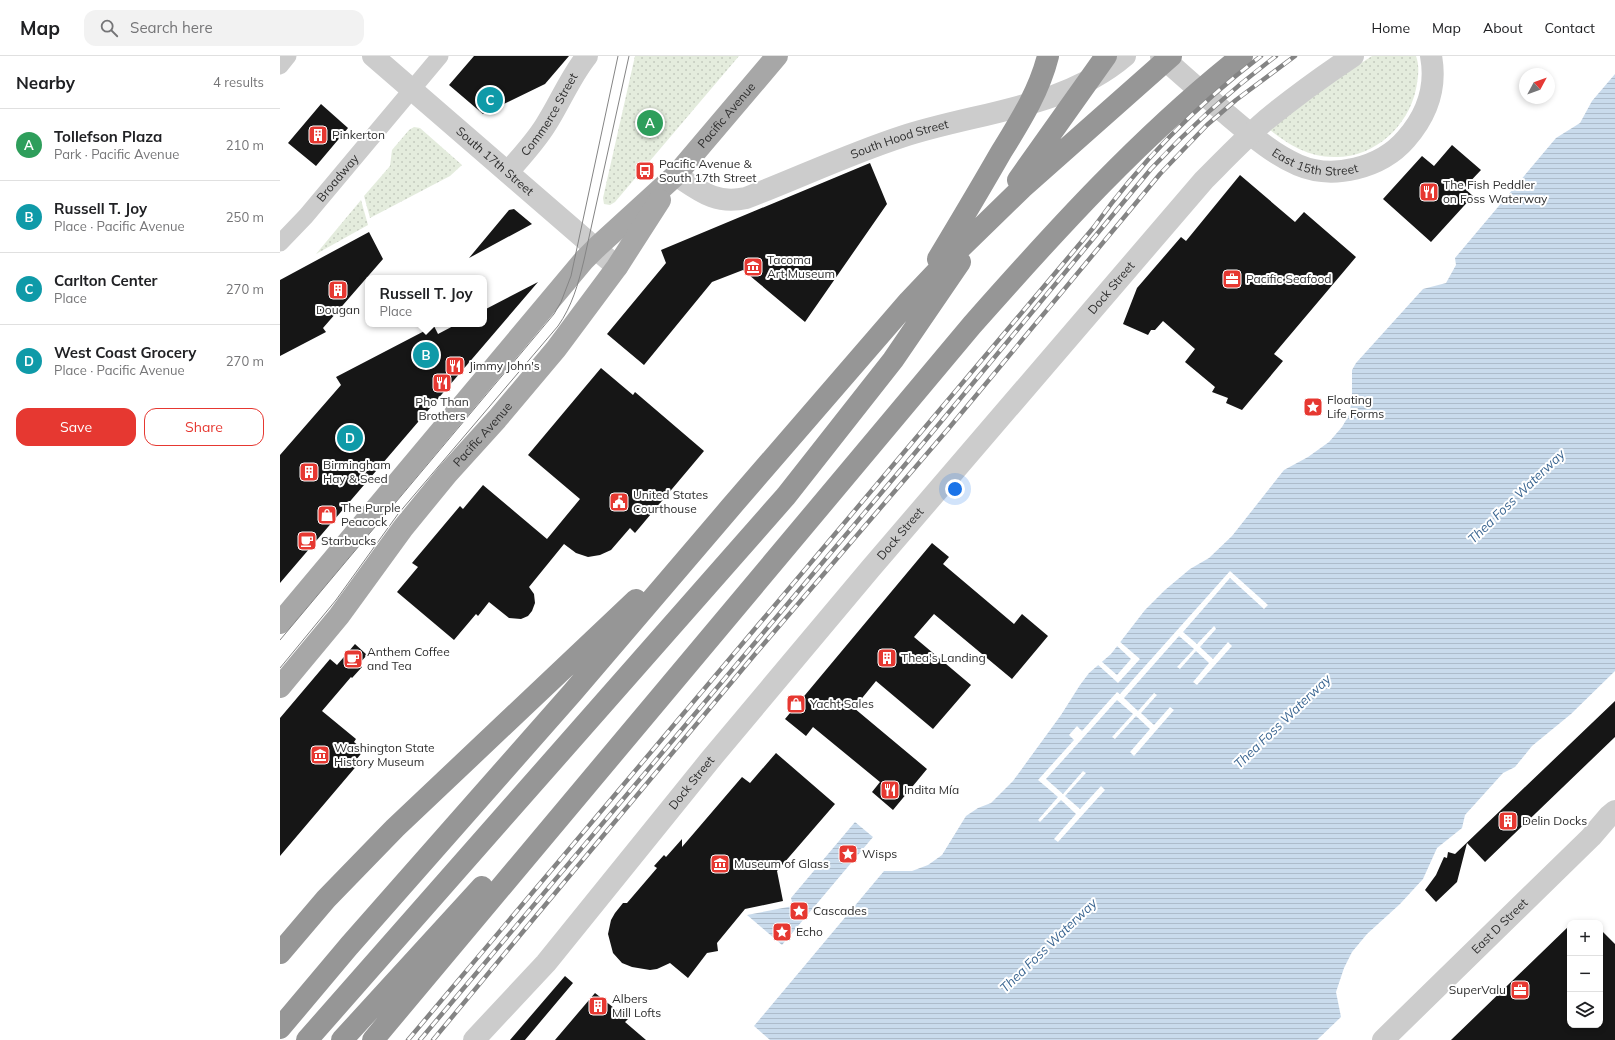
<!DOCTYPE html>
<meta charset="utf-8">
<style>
body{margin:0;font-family:Mulish,sans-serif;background:#f2f2f2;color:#202124}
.controls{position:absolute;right:12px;bottom:12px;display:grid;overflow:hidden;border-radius:8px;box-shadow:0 2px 6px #0003}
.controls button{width:36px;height:36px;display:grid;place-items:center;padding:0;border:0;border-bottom:1px solid #e0e0e0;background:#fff;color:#202124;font:20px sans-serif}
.compass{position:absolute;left:1239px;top:12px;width:36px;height:36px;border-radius:50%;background:#fff;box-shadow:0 2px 6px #0003;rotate:49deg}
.you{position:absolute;left:675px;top:433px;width:14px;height:14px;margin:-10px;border:3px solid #fff;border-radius:50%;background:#1a73e8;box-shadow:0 0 0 6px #1a73e833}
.badge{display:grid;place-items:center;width:26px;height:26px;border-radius:50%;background:#e63831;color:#fff;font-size:13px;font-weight:700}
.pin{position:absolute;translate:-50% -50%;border:2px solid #fff;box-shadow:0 1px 4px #0006}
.popup{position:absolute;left:85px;top:219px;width:122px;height:52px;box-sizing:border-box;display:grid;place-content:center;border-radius:8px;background:#fff;filter:drop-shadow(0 1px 3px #0005);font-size:13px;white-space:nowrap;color:#757577}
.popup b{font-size:15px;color:#202124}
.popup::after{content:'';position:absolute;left:50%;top:100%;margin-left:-8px;border:8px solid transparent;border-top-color:#fff}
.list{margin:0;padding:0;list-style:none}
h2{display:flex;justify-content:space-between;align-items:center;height:52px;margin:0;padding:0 16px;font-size:17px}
h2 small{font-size:13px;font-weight:400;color:#757577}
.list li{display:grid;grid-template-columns:26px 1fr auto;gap:12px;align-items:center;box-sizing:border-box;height:72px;padding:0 16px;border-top:1px solid #e0e0e0}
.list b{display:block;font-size:15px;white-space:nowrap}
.list p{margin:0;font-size:13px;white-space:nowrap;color:#757577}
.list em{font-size:13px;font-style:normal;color:#757577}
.actions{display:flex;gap:8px;padding:12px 16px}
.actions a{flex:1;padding:9px 0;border:1px solid #e63831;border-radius:12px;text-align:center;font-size:14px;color:#e63831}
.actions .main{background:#e63831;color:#fff}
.icon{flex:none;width:22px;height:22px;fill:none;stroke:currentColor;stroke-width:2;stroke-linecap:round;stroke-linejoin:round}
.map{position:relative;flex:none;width:1335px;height:984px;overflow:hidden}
header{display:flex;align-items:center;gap:24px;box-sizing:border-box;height:56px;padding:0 20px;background:#fff;border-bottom:1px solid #e0e0e0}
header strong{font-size:19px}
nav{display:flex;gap:22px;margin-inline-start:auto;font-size:14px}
.search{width:280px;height:36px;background:#f2f2f2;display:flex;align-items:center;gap:10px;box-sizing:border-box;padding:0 14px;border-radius:12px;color:#757577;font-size:15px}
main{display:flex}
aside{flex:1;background:#fff}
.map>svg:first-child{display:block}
.grass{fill:url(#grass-dots)}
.water{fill:url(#water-rules)}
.pier{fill:#fff}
.building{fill:#161616}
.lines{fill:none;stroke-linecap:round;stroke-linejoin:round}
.minor{stroke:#ccc;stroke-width:17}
.tertiary{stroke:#ccc;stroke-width:22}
.primary{stroke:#a7a7a7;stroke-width:22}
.motorway{stroke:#969696;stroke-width:22}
.tram{stroke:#848484;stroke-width:1}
.rail-casing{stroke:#848484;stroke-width:4.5}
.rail{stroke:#fff;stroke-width:3;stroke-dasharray:9;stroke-linecap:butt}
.labels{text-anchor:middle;stroke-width:4;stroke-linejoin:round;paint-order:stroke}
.street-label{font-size:12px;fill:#2f2f2f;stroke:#fff}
.poi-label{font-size:12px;fill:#2f2f2f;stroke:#fff;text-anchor:start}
.water-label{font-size:13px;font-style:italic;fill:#3c6792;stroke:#fff}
</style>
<header>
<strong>Map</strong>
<div class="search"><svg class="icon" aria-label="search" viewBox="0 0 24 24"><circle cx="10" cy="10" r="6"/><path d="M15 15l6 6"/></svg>Search here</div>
<nav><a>Home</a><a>Map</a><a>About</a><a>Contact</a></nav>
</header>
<main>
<aside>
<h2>Nearby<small>4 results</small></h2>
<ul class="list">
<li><span class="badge" style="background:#2e9e5b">A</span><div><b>Tollefson Plaza</b><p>Park · Pacific Avenue</p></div><em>210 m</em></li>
<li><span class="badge" style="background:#0f9aa8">B</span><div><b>Russell T. Joy</b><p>Place · Pacific Avenue</p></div><em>250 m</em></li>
<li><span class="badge" style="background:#0f9aa8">C</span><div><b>Carlton Center</b><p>Place</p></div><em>270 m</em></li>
<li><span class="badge" style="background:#0f9aa8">D</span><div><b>West Coast Grocery</b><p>Place · Pacific Avenue</p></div><em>270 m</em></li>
</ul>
<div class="actions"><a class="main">Save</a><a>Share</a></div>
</aside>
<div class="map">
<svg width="1335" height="984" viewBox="0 0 1335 984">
<defs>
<pattern id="grass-dots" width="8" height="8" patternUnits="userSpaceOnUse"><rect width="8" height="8" fill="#e4ecdd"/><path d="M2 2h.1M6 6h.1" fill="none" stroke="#c4cbbe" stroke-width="1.8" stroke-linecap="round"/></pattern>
<pattern id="water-rules" width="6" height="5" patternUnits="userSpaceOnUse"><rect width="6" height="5" fill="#c9dbec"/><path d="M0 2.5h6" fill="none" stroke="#adbccb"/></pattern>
</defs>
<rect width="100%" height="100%" fill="#fff"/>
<path class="grass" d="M355,0H459L335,146L330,149L324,148L323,142Z
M1092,0H1136C1140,11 1138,22 1136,33C1128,71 1094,102 1054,101C1029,101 1009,89 990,74L1016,50Z
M134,71L140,72L182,109L170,120L90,162L84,140L110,110L112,94L129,74Z
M81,144L88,169L36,198Z"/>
<path class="water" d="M1335,18V615L1291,658L1252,690L1235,711L1223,717L1185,759L1182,772L1157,792L1143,823L1120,848L1087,878L1072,896L1064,912L1056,936L1061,961L1037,984H490L474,970L604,815H632L648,809L662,799L686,760L698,752L711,747L733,725L781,659L800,629L809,617L831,598L865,554L885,534L910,513L929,502L952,480L1004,414L1028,401L1049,386L1062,371L1069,359L1072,344V314L1076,307L1143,233L1166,227L1176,209L1175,202L1276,82L1300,67L1312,45Z
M575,766L593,781L502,889L467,859L513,850L511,842Z"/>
<path class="pier" d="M950,515L988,549L984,553L950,522L903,576L917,588L934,570L935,571L936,573L920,591L933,603L948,586L952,590L917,629L913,626L929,607L916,595L900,613L897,611L914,593L899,580L844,642L858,655L874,637L877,639L861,657L874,669L890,651L894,654L854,700L850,696L870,673L856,660L835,683L832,681L853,658L837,644L766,723L783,738L803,715L806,717L785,740L800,753L821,730L825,734L778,786L774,783L796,758L781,744L760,766L758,764L778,741L758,724L794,684L789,679L797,670L802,675L837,636L840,638Z
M839,585L860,603L838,627L817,608L821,605L837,619L851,603L836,589Z"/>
<path class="building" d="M194,0H289L265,28L203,58L169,29Z
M41,48L68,72L36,110L8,87Z
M1172,89L1201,114L1184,132L1193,140L1151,186L1103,143L1142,100L1154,110Z
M590,107L607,148L525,266L463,214L432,226L364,309L327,278L386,207L381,194Z
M960,119L1015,166L1024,156L1076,201L994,298L1003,305L962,354L946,347L948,342L932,336L935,331L905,306L915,293L883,265L875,274H871L868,279L843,268L857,232L901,181L906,185Z
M234,153L252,168L189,202L229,154Z
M89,176L103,203L43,272L46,276L0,300V224Z
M258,226L0,527V399L61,329L56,321L154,270L158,278L177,268H204V254Z
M321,312L353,339L355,336L424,395L355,477L350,472L331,494L320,499L308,501L296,497L284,488L249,531L254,538L255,547L252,555L248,560L241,563L229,562L209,546L198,560L196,558L174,584L117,536L138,511L132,507L180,450L183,453L203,429L267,483L300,443L248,399Z
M652,487L669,501L663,508L734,568L742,558L768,580L732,623L654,558L634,581L691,629L653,673L596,625L574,652L647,713L613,754L592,736L600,726L533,671L526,680L505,663Z
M75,588L87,599L79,608L82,611L72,622L71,621L42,655L76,683L74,686L84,694L76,704L79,707L0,800V662L50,603L57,609Z
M1335,645V681L1205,806L1187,787L1177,826L1156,846L1145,834L1156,819L1164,801L1167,802L1168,796L1175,798Z
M496,697L555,748L497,815L503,845L465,853L437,887L438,895L427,897L408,922L390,907L377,913L370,914L352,911L342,907L333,897L328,878L331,864L335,857L343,847H347L377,812L374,810L384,799L386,801L402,783V791L462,721L470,727Z
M1290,869V969H1320V873L1335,888V984H1171Z
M285,920L293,927L245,984H230Z
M315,937L348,963L345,966L366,984H275Z"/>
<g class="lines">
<g class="minor">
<path d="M0,10L8,0"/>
<path id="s1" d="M0,187L26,160L160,0"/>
</g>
<g class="tertiary">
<path id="s2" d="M93,0L337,211"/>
<path id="s3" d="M881,0C902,19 923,37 944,56C967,75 990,97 1018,109C1053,124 1101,112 1126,83C1147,59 1157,32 1151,0"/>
<path id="s4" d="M228,116C241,101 255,86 265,70C280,47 290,21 307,0"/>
<path id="s5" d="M396,119C420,135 436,149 466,142C518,122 569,98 621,81C696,56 783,53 845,0"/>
<path id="s6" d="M194,984L266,907L430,704L591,512L924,124C944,104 964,83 986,64C1014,41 1043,20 1073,0"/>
<path id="s7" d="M1103,984L1311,781L1329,760L1335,755"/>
</g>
<g class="primary">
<path id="s8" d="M0,567L304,204L316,192L396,119L497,0"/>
<path id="s9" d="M0,631L59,560L123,472L168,417L217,363L276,293L337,211L380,144"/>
</g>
<path class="motorway" d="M738,124L826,0
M658,203C679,168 700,133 720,98C739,67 759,36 768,0
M0,897L46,843L115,772L356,544
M0,972L69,890L292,637L450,452L629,245L666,206L742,132L891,0
M27,984L506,440L613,304L680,206
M62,984L202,831
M93,984L692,269C776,174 862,79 962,0"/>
<path class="tram" d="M0,584L274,258L281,246L291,220L338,0
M0,612L56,544L118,458L278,270C292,250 298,229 304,204L349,0"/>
<g class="rail-casing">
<path id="rail" d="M128,984L814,171C861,105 917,49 981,0
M140,984L645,385L871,113C910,71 951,34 996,0
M153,984L256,860L476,597L669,372L880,118L927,69L956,44L1015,0"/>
</g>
<use href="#rail" class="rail"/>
</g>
<defs>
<g id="building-square" transform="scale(1)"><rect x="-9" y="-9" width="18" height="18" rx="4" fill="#e63831" stroke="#fff"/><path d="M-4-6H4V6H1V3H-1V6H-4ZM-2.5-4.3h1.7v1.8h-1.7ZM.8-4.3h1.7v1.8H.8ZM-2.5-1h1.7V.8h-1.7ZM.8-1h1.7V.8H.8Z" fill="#fff"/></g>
<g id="bus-square" transform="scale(1)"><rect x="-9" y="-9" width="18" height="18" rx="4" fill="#e63831" stroke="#fff"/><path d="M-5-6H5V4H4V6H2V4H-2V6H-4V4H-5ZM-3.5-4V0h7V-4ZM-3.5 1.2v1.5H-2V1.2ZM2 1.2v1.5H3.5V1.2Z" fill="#fff"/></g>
<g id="restaurant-square" transform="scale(1)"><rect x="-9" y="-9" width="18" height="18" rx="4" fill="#e63831" stroke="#fff"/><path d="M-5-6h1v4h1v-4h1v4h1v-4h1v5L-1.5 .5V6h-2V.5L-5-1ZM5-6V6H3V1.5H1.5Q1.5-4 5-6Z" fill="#fff"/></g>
<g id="museum-square" transform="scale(1)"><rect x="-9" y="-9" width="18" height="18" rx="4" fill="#e63831" stroke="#fff"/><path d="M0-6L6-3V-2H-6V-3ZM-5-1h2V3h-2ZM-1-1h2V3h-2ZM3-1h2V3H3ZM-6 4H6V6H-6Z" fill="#fff"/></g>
<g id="office-square" transform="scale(1)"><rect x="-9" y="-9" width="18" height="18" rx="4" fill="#e63831" stroke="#fff"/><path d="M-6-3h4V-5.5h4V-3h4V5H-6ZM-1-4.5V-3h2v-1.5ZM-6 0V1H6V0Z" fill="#fff"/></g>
<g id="sight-square" transform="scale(1)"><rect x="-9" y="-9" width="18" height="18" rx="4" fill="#e63831" stroke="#fff"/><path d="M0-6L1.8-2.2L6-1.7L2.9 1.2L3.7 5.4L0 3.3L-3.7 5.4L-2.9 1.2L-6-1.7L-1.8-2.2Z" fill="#fff"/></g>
<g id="civic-square" transform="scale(1)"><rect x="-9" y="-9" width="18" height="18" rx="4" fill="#e63831" stroke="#fff"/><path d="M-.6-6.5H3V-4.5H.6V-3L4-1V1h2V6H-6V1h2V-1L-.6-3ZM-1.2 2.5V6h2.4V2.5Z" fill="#fff"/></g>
<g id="shop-square" transform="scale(1)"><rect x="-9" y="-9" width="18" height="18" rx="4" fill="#e63831" stroke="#fff"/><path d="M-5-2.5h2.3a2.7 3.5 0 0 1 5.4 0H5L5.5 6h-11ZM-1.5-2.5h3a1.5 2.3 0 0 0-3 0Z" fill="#fff"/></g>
<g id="cafe-square" transform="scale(1)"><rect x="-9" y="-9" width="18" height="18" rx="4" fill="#e63831" stroke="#fff"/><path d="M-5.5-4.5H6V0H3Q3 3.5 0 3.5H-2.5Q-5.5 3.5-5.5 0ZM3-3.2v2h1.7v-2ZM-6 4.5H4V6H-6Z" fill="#fff"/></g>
</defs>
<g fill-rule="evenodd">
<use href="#building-square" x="38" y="79"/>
<use href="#bus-square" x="365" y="115"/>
<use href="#restaurant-square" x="1149" y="136"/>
<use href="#museum-square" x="473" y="211"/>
<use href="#office-square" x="952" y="223"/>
<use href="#building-square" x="58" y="234"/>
<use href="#restaurant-square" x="175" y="310"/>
<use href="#restaurant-square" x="162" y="327"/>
<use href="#sight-square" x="1033" y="351"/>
<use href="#building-square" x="29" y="416"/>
<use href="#civic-square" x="339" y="446"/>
<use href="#shop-square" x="47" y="459"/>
<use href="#cafe-square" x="27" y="485"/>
<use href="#building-square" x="607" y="602"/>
<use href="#cafe-square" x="73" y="603"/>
<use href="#shop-square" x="516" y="648"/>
<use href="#museum-square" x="40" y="699"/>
<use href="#restaurant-square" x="610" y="734"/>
<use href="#building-square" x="1228" y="765"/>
<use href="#sight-square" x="568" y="798"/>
<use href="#museum-square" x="440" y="808"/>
<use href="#sight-square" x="519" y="855"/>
<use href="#sight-square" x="502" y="876"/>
<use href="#office-square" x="1240" y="934"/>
<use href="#building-square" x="318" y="950"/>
</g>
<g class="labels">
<g class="street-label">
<text dy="4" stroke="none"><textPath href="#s4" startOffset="71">Commerce Street</textPath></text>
<text dy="4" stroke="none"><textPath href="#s8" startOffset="677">Pacific Avenue</textPath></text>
<text dy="4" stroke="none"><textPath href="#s5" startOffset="241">South Hood Street</textPath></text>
<text dy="4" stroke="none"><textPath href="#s3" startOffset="192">East 15th Street</textPath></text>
<text dy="4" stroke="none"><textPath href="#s2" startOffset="161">South 17th Street</textPath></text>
<text dy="4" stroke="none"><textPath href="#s1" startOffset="87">Broadway</textPath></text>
<text dy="4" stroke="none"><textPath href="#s6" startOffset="986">Dock Street</textPath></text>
<text dy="4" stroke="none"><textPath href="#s9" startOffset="324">Pacific Avenue</textPath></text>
<text dy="4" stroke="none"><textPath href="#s6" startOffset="662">Dock Street</textPath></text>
<text dy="4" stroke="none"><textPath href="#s6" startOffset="337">Dock Street</textPath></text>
<text dy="4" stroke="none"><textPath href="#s7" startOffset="163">East D Street</textPath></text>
</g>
<g class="poi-label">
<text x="52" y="83">Pinkerton</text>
<text x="379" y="112">Pacific Avenue &amp;<tspan x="379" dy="14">South 17th Street</tspan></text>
<text x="1163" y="133">The Fish Peddler<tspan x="1163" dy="14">on Foss Waterway</tspan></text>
<text x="487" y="208">Tacoma<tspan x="487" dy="14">Art Museum</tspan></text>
<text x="966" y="227">Pacific Seafood</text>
<text x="58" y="258" text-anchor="middle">Dougan</text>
<text x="189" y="314">Jimmy John's</text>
<text x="1047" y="348">Floating<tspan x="1047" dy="14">Life Forms</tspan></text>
<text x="162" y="350" text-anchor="middle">Pho Than<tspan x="162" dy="14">Brothers</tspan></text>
<text x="43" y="413">Birmingham<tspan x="43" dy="14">Hay &amp; Seed</tspan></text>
<text x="353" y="443">United States<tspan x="353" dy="14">Courthouse</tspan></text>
<text x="61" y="456">The Purple<tspan x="61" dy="14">Peacock</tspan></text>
<text x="41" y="489">Starbucks</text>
<text x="87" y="600">Anthem Coffee<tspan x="87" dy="14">and Tea</tspan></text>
<text x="621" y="606">Thea's Landing</text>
<text x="530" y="652">Yacht Sales</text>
<text x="54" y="696">Washington State<tspan x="54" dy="14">History Museum</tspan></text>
<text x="624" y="738">Indita Mía</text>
<text x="1242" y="769">Delin Docks</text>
<text x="582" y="802">Wisps</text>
<text x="454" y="812">Museum of Glass</text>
<text x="533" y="859">Cascades</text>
<text x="516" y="880">Echo</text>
<text x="1226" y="938" text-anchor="end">SuperValu</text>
<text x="332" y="947">Albers<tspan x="332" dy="14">Mill Lofts</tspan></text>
</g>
<g class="water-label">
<text transform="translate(1236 440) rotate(-44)" y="5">Thea Foss Waterway</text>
<text transform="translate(1002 665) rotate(-44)" y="5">Thea Foss Waterway</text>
<text transform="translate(768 889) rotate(-44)" y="5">Thea Foss Waterway</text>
</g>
</g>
</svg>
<div class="controls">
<button>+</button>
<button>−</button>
<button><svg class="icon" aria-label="layers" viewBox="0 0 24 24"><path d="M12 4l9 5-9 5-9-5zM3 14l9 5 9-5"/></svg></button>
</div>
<svg class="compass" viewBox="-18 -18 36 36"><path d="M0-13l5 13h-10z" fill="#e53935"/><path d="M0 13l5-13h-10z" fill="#757577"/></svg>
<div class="you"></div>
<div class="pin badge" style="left:370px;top:67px;background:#2e9e5b">A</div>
<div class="pin badge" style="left:146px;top:299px;background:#0f9aa8">B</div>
<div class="popup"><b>Russell T. Joy</b>Place</div>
<div class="pin badge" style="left:210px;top:44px;background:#0f9aa8">C</div>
<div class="pin badge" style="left:70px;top:382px;background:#0f9aa8">D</div>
</div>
</main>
